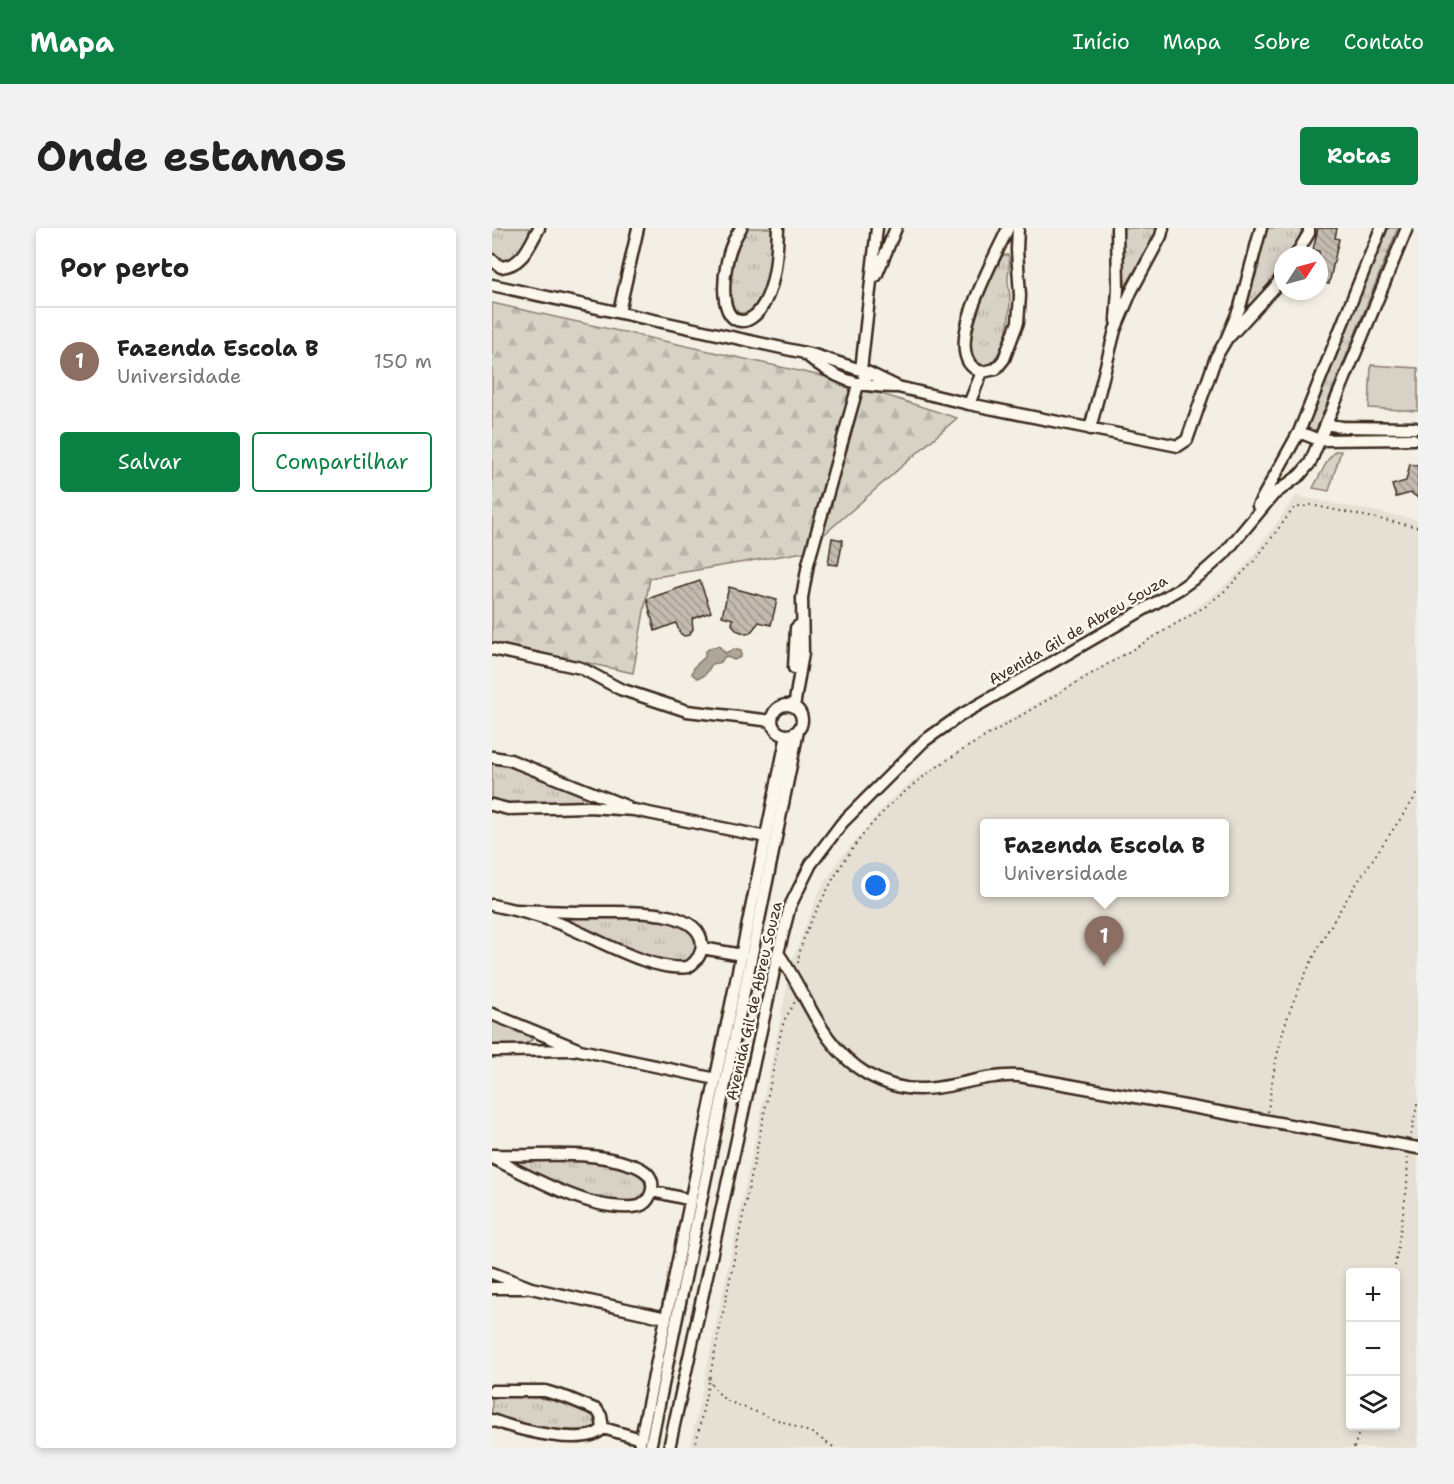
<!DOCTYPE html>
<html lang="pt">
<meta charset="utf-8">
<style>
body{margin:0;font-family:"Shantell Sans",sans-serif;background:#f2f2f2;color:#222}
.controls{position:absolute;right:18px;bottom:18px;display:grid;overflow:hidden;border-radius:6px;box-shadow:0 3px 9px #0003}
.controls button{width:54px;height:54px;display:grid;place-items:center;padding:0;border:0;border-bottom:2px solid #e0e0e0;background:#fff;color:#222;font:30px sans-serif}
.compass{position:absolute;left:782px;top:18px;width:54px;height:54px;border-radius:50%;background:#fff;box-shadow:0 3px 9px #0003;rotate:54deg}
.you{position:absolute;left:384px;top:658px;width:21px;height:21px;margin:-15px;border:4px solid #fff;border-radius:50%;background:#1a73e8;box-shadow:0 0 0 9px #1a73e833}
.badge{display:grid;place-items:center;width:39px;height:39px;border-radius:50%;background:#0b8043;color:#fff;font-size:20px;font-weight:700}
.pin{position:absolute;translate:-50% -50px;filter:drop-shadow(0 2px 3px #0008)}
.pin::after{content:'';position:absolute;top:32px;width:21px;height:18px;background:inherit;clip-path:polygon(0 0,100% 0,50% 100%)}
.popup{position:absolute;left:488px;top:591px;width:249px;height:78px;box-sizing:border-box;display:grid;place-content:center;border-radius:6px;background:#fff;filter:drop-shadow(0 2px 4px #0005);font-size:20px;white-space:nowrap;color:#767676}
.popup b{font-size:22px;color:#222}
.popup::after{content:'';position:absolute;left:50%;top:100%;margin-left:-12px;border:12px solid transparent;border-top-color:#fff}
.list{margin:0;padding:0;list-style:none}
h2{display:flex;justify-content:space-between;align-items:center;height:78px;margin:0;padding:0 24px;font-size:26px}
h2 small{font-size:20px;font-weight:400;color:#767676}
.list li{display:grid;grid-template-columns:39px 1fr auto;gap:18px;align-items:center;box-sizing:border-box;height:108px;padding:0 24px;border-top:2px solid #e0e0e0}
.list b{display:block;font-size:22px;white-space:nowrap}
.list p{margin:0;font-size:20px;white-space:nowrap;color:#767676}
.list em{font-size:20px;font-style:normal;color:#767676}
.actions{display:flex;gap:12px;padding:18px 24px}
.actions a{flex:1;padding:14px 0;border:2px solid #0b8043;border-radius:6px;text-align:center;font-size:21px;color:#0b8043}
.actions .main{background:#0b8043;color:#fff}
.icon{flex:none;width:33px;height:33px;fill:none;stroke:currentColor;stroke-width:2;stroke-linecap:round;stroke-linejoin:round}
.map{position:relative;flex:none;width:926px;height:1220px;overflow:hidden;border-radius:6px}
header{display:flex;align-items:center;gap:36px;box-sizing:border-box;height:84px;padding:0 30px;background:#0b8043;color:#fff}
header strong{font-size:28px}
nav{display:flex;gap:33px;margin-inline-start:auto;font-size:21px}
.intro{display:flex;align-items:center;justify-content:space-between;box-sizing:border-box;height:144px;padding:0 36px}
h1{margin:0;font-size:42px}
.button{padding:15px 27px;border-radius:6px;background:#0b8043;color:#fff;font-size:21px;font-weight:700}
main{display:flex;gap:36px;padding:0 36px}
aside{flex:1;background:#fff;border-radius:6px;box-shadow:0 3px 9px #0003}
.map>svg:first-child{display:block}
.built{fill:#e5dfd4;fill-rule:evenodd}
.grass{fill:url(#grass-tufts);stroke:#8a7e72;stroke-width:1.5}
.forest{fill:url(#forest-firs);stroke:#8a7e72;stroke-width:1.5}
.pitch{fill:#d8d1c6;stroke:#8a7e72;stroke-width:1.5}
.water{fill:#afa69a;stroke:#817468;stroke-width:1.5}
.building{fill:url(#building-back-hatch);stroke:#3b2a1e;stroke-width:1.5}
.lines{fill:none;stroke-linecap:round;stroke-linejoin:round}
.minor-casing{stroke:#3b2a1e;stroke-width:15}
.path{stroke:#3b2a1e;stroke-width:2;stroke-dasharray:1.5 4.5;stroke-linecap:butt}
.minor{stroke:#fbf7ec;stroke-width:10}
.labels{text-anchor:middle;stroke-width:5;stroke-linejoin:round;paint-order:stroke}
.street-label{font-size:15px;fill:#3b2a1e;stroke:#fbf7ec}
</style>
<header>
<strong>Mapa</strong>
<nav><a>Início</a><a>Mapa</a><a>Sobre</a><a>Contato</a></nav>
</header>
<div class="intro"><h1>Onde estamos</h1><a class="button">Rotas</a></div>
<main>
<aside>
<h2>Por perto<small></small></h2>
<ul class="list">
<li><span class="badge" style="background:#8d6e63">1</span><div><b>Fazenda Escola B</b><p>Universidade</p></div><em>150 m</em></li>
</ul>
<div class="actions"><a class="main">Salvar</a><a>Compartilhar</a></div>
</aside>
<div class="map">
<svg width="926" height="1220" viewBox="0 0 926 1220">
<defs>
<pattern id="grass-tufts" width="24" height="20" patternUnits="userSpaceOnUse" patternTransform="scale(1.5)"><rect width="24" height="20" fill="#d8d1c6"/><path d="M3 7l-1-3M5 7V3M7 7l1-3M15 17l-1-3M17 17v-4M19 17l1-3" fill="none" stroke="#bab4aa"/></pattern>
<pattern id="forest-firs" width="22" height="20" patternUnits="userSpaceOnUse" patternTransform="scale(1.5)"><rect width="22" height="20" fill="#d8d1c6"/><path d="M5 1l3.5 6h-7zM16 11l3.5 6h-7z" fill="#bab4aa"/></pattern>
<pattern id="building-back-hatch" width="6" height="6" patternUnits="userSpaceOnUse" patternTransform="scale(1.5)"><rect width="6" height="6" fill="#c3bbb0"/><path d="M-1 5l2 2M0 0l6 6M5-1l2 2" fill="none" stroke="#a0988f"/></pattern>
</defs>
<rect width="100%" height="100%" fill="#f3efe4"/>
<filter id="ink" filterUnits="userSpaceOnUse"><feTurbulence type="fractalNoise" baseFrequency=".0167" numOctaves="2"/><feDisplacementMap in="SourceGraphic" scale="12" xChannelSelector="R" yChannelSelector="G"/><feConvolveMatrix kernelMatrix="1 2 1 2 8 2 1 2 1" color-interpolation-filters="sRGB"/></filter>
<g filter="url(#ink)">
<path class="built" d="M804,268L926,292V1220H198L301,731L326,666L347,632L395,575L425,549L516,492L658,410L696,386L720,368L739,352L757,333ZM492,596H732V664H492ZM858,1044H904V1198H858Z"/>
<path class="grass" d="M0,0H38C34,14 26,37 7,31C4,30 1,29 0,25C0,18 0,7 0,0Z
M254,0H279C281,25 279,65 260,84L247,85C228,71 244,18 254,0Z
M629,0H665L660,14L633,59L630,57Z
M775,0H810L805,17L799,27H791C791,49 771,68 756,83L753,80L765,44Z
M896,0H906L825,200L822,203L814,200Z
M511,27H516C520,34 516,42 516,50C515,56 518,62 518,69C518,94 514,123 495,139L481,136L475,116L481,82Z
M843,223H849L837,263L821,260L836,232Z
M0,533C33,538 62,557 93,569V571L92,574L16,576L0,572Z
M78,689C105,689 183,685 202,705C205,707 205,711 206,713C204,721 203,730 196,733C172,744 95,703 71,692L72,690Z
M0,791L35,806L40,812L33,816L0,818Z
M98,931C119,935 154,936 154,964L144,974L96,970L25,937V934L31,932Z
M0,1169C25,1169 100,1166 105,1198L98,1209L19,1195L0,1186Z"/>
<path class="forest" d="M0,75L343,151L465,190L312,324L158,350L141,445L0,414Z"/>
<path class="pitch" d="M879,137L926,140V183L877,180Z"/>
<path class="water" d="M227,418L233,425L242,421L249,423V429L242,432L233,428L229,434L220,436C215,443 215,449 205,450L200,446L202,439L213,429V424L218,420Z"/>
<path class="building" d="M826,0H845L843,10L847,11L837,56L827,54V23L821,22Z
M918,236L926,238V270L919,265L904,269L900,257L914,253Z
M340,310L351,312L346,337L336,336Z
M208,353L219,384L200,391L201,401L197,407L192,408L188,405L184,395L163,403L155,371Z
M237,359L285,372L279,397L267,394L258,405L254,406L244,402L240,396L241,391L230,388Z"/>
<g class="lines">
<g class="minor-casing">
<path id="minor" d="M249,0C246,5 242,11 240,17C233,32 223,90 249,93C256,94 264,87 268,82C284,60 285,26 286,0
M516,0C505,27 443,130 490,144L504,141L512,131L526,94L528,68L525,22L526,0
M804,27L817,5V0
M0,32L9,39C31,37 37,18 47,0
M384,48L404,0
M0,57L322,127L375,144L406,159L477,176L686,218L695,212L724,129L734,112L748,79L769,0
M127,84L146,0
M624,93L626,60L625,0
M738,108L782,60L791,47
M313,126C343,151 364,159 403,159
M477,176L490,144
M834,196L850,199L923,200
M598,201L623,102L639,64L669,8L671,0
M807,204L827,212L921,211
M766,278L807,204L889,0
M0,421L89,440L128,461L195,483L280,493
M302,440L304,400L310,395
M280 492a15 15 0 1 1 30 0a15 15 0 1 1-30 0Z
M302,479L311,425L310,370L316,336L366,157L374,151L369,142L385,0
M0,529L18,532L134,578
M0,577L16,581L97,579L142,582L274,609
M0,677C24,682 48,688 71,697C106,711 159,744 196,739C204,734 210,726 210,716C207,677 125,685 98,684C74,684 49,683 24,682
M210,720L250,727
M286,725C316,767 328,818 375,846C391,855 409,861 427,861C462,861 489,846 527,848L926,920
M0,786L88,822L224,851
M0,823L82,822
M0,927C45,929 94,921 137,936C145,938 156,943 159,951C163,961 157,975 147,978C139,980 127,979 119,978C84,974 33,946 0,930
M160,963L199,972
M0,1045L39,1060L174,1090
M0,1060H33
M0,1163H53L76,1170L105,1182L109,1188L111,1200C95,1220 26,1202 0,1192
M111,1200L149,1211
M147,1220L295,507
M158,1220L306,503
M177,1220L286,725L298,678L319,636L350,595L432,513L469,487L689,360L714,342L732,326L781,267L808,247L818,235L915,0"/>
</g>
<path class="path" d="M306,735C308,713 319,693 329,674C364,604 403,565 469,523L714,378L734,362L763,332L802,280L819,277L926,299
M776,884C780,848 787,811 800,777C830,700 880,633 926,565
M919,907L926,872
M902,1044L915,959L916,928
M217,1150L221,1159L233,1172L320,1205L343,1220
M203,1220L290,799L293,791L304,772
M862,1220L869,1198"/>
<use href="#minor" class="minor"/>
</g>
</g>
<g class="labels">
<g class="street-label">
<text transform="translate(586 402) rotate(-30)" y="5">Avenida Gil de Abreu Souza</text>
<text transform="translate(262 773) rotate(-77)" y="5">Avenida Gil de Abreu Souza</text>
</g>
</g>
</svg>
<div class="controls">
<button>+</button>
<button>−</button>
<button><svg class="icon" aria-label="layers" viewBox="0 0 24 24"><path d="M12 4l9 5-9 5-9-5zM3 14l9 5 9-5"/></svg></button>
</div>
<svg class="compass" viewBox="-18 -18 36 36"><path d="M0-13l5 13h-10z" fill="#e53935"/><path d="M0 13l5-13h-10z" fill="#767676"/></svg>
<div class="you"></div>
<div class="pin badge" style="left:612px;top:738px;background:#8d6e63">1</div>
<div class="popup"><b>Fazenda Escola B</b>Universidade</div>
</div>
</main>
